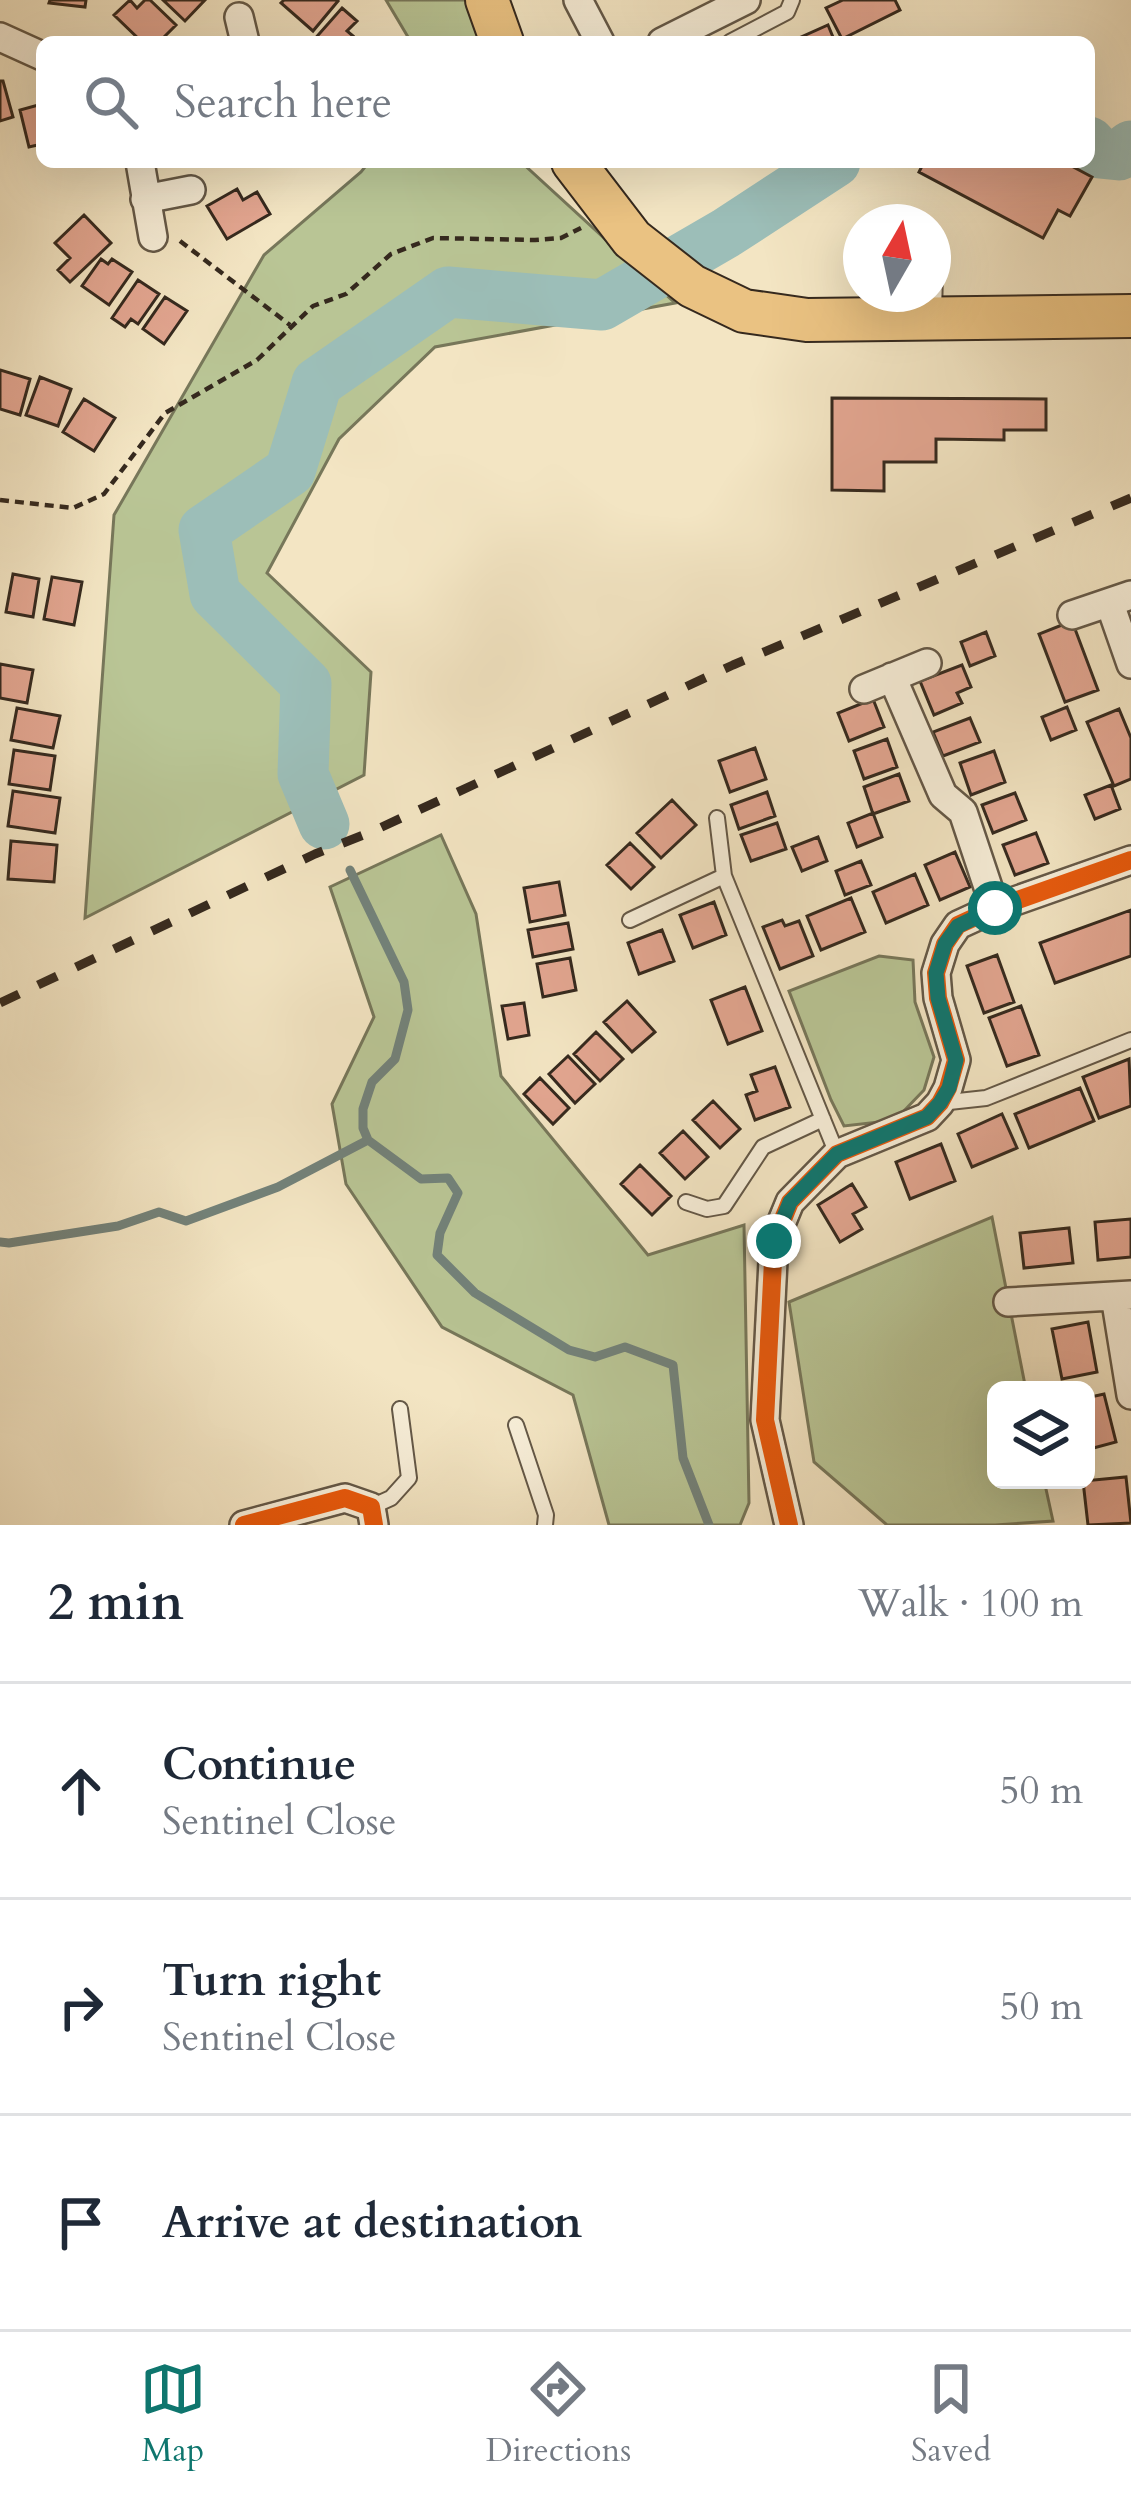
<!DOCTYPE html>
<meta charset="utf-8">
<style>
body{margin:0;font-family:Cardo,serif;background:#f6f6f7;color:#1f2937}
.controls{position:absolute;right:36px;bottom:36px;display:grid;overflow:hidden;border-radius:18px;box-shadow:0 12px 48px #0002}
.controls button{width:108px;height:108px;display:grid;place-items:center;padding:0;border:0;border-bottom:3px solid #e0e1e3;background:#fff;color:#1f2937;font:60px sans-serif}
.compass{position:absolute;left:843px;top:204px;width:108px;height:108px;border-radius:50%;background:#fff;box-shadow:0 12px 48px #0002;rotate:9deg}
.stop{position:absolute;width:36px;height:36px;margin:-27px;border:9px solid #0f766e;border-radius:50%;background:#fff}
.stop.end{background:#0f766e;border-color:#fff;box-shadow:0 3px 12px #0008}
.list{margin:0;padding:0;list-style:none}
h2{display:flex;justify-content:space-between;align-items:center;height:156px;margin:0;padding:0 48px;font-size:51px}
h2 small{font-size:39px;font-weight:400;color:#747a83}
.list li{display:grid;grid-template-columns:78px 1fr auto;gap:36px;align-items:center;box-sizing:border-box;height:216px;padding:0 48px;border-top:3px solid #e0e1e3}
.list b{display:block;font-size:45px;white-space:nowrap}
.list p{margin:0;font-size:39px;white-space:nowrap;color:#747a83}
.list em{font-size:39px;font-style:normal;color:#747a83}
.icon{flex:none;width:66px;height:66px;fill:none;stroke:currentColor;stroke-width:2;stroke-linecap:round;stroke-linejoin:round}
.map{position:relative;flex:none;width:1131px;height:1525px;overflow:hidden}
.search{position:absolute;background:#fff;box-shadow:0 12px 48px #0002;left:36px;right:36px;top:36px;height:132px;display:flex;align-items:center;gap:30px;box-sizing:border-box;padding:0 42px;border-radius:18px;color:#747a83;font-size:45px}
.sheet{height:804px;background:#fff}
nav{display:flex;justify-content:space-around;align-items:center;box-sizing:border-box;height:168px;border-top:3px solid #e0e1e3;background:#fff;font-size:33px;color:#747a83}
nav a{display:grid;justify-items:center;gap:6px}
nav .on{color:#0f766e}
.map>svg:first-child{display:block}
.green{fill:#b9c595;stroke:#77775a;stroke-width:3}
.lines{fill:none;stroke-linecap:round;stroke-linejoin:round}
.stream{stroke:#73827a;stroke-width:9}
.river{stroke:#9cbeb8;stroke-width:51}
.building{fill:#e3a691;stroke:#35291e;stroke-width:3}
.service-casing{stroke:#645847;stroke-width:18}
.minor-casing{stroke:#645847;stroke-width:32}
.primary-casing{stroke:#35291e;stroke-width:46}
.path{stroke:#35291e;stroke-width:4.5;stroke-dasharray:9 6;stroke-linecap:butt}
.service{stroke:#f7eed8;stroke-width:14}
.minor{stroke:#f7eed8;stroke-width:27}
.primary{stroke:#eac282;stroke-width:42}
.rail{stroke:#35291e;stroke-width:9;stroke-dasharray:21 21;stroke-linecap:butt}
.cycleway-casing{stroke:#f7eed8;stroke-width:26}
.cycleway{stroke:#e8590c;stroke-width:18}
.route{stroke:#0f766e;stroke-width:15}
</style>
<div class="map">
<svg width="1131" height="1525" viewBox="0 0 1131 1525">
<rect width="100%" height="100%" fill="#f3e5c3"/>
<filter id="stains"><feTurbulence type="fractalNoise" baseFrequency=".00167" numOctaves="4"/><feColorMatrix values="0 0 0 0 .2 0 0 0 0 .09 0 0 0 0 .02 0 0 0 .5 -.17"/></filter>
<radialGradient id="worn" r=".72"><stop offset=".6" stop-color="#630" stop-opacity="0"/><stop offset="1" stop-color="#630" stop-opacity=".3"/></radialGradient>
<path class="green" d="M386,0H469L483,42H411Z
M369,162H521L675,303L435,347L339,439L267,573L371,672L364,775L85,918L114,515L264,255L361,172Z
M441,835L476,914L501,1076L648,1255L744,1225L749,1503L740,1525H609L573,1395L442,1327L346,1184L332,1104L374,1017L330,887Z
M879,956L913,960L915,1002L934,1057L924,1090L900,1115L879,1122L844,1126L831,1100L789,991Z
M992,1217L1026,1390H996V1480H1044L1053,1521L995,1525H887L814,1462L789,1302Z"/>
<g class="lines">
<path class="stream" d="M350,870L404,982L408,1010L395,1059L372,1082L363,1109V1128L368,1140L421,1179L448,1178L458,1193L440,1233L437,1255L475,1293L569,1350L595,1357L625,1347L673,1365L683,1458L709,1525
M0,1242L9,1243L118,1226L159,1212L186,1221L278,1187L368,1140"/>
<path class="river" d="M1089,142L1099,153L1119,155L1131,146
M324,824L303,774L306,684L215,594L204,530L290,471L317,383L448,292L602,305L726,233L835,162"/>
</g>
<path class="building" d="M50,0H86L85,7L49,3Z
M130,0L137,8L145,0H150L176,25L159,42H142L114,15Z
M163,0H205L185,21Z
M284,0H337L338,1L313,31L281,3Z
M843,0H895L900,10L842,39L826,8Z
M342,8L357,21L347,31L353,36L348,42H312Z
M828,25L835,42H801L799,38Z
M0,81H3L13,117L0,121Z
M42,104V144L29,147L20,110Z
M924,162H1064L1092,177L1070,216L1058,210L1043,238L919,172Z
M237,189L243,200L257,192L270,214L227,239L207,206Z
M84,215L111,243L70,282L58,270L70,258L55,243Z
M101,259L108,264L112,259L132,272L109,305L82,286Z
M138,280L159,294L138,324L131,319L125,327L112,318Z
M165,297L187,311L164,344L143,329Z
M0,370L30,379L20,415L0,409Z
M40,377L71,389L58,426L26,415Z
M832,398L1046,399V430H1004V440L936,439V462H884V491L832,490Z
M84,399L115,418L94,451L63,432Z
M13,574L39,579L33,617L6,612Z
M52,577L82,582L74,625L44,619Z
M1072,621L1098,690L1065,702L1039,634Z
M986,632L995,656L970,666L961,642Z
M0,664L33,670L27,703L0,698Z
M962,665L971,687L957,693L962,703L934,715L920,681Z
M873,699L884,727L849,741L838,713Z
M1067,707L1076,730L1051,740L1042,717Z
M17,708L60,716L53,748L11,740Z
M1119,709L1131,738V779L1114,786L1087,722Z
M970,718L980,742L943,756L933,732Z
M887,739L897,767L864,779L854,751Z
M755,748L766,779L730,792L719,761Z
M14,750L55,756L50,790L9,784Z
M994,751L1005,782L971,795L960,763Z
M899,774L909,801L873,814L864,787Z
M1111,785L1120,809L1095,819L1085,795Z
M13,791L60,798L55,833L8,826Z
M767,792L775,816L739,829L731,805Z
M1015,793L1026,820L993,833L982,805Z
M672,800L696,825L661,858L637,833Z
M873,813L882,837L857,847L848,823Z
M777,823L786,849L751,861L741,835Z
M1036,833L1048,863L1015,875L1003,845Z
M818,837L827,861L802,871L792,847Z
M11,841L57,845L54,882L8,879Z
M630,843L654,867L631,889L607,865Z
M955,852L970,887L940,900L925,865Z
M861,861L871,885L845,895L836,871Z
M915,874L928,905L886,923L873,892Z
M559,882L565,915L530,922L524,888Z
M851,898L865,932L821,950L807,916Z
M714,902L726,935L693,948L680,915Z
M1131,910V956L1055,983L1040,943Z
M782,920L785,926L799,921L813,956L780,969L763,927Z
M568,923L573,949L533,957L528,930Z
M662,930L674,961L639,974L628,943Z
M997,955L1014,1002L984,1013L967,966Z
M570,958L576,990L543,997L537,964Z
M745,987L762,1031L728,1044L711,1000Z
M627,1001L655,1032L632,1052L604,1022Z
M524,1003L529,1035L508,1039L502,1006Z
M1021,1006L1039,1055L1007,1066L989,1018Z
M596,1032L623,1059L600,1081L574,1054Z
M568,1056L595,1084L575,1103L549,1074Z
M1129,1059L1131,1106L1099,1118L1083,1077Z
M775,1067L790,1107L755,1120L746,1095L757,1091L751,1075Z
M540,1078L569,1108L553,1124L524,1094Z
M1080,1088L1094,1121L1029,1148L1015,1114Z
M713,1101L740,1129L720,1148L693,1120Z
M1002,1114L1017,1148L972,1167L958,1134Z
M683,1131L708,1157L685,1179L660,1153Z
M941,1144L955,1181L910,1199L896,1162Z
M640,1165L671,1196L652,1215L621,1184Z
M852,1184L866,1207L853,1214L862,1229L840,1242L818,1205Z
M1131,1219V1257L1098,1260L1095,1222Z
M1069,1228L1073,1263L1024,1268L1020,1233Z
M1088,1322L1097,1372L1062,1379L1052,1329Z
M1104,1394L1116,1442L1086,1450V1398Z
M1126,1477L1131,1523L1088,1525L1083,1481Z"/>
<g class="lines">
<g class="service-casing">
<path id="service" d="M730,42L787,12L792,0
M934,315L935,272
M717,818L724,876L837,1154
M630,920L724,876
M940,1103L986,1098L1131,1040
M686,1202L707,1209L724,1206L763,1147L823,1119
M516,1425L546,1515L545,1525
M371,1507L391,1498L409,1478L400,1409"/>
</g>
<g class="minor-casing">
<path id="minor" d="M578,0L600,42
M239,17L245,42
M0,37L42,56
M662,42L746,0
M140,162L153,237
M145,199L191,190
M1110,604L1131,664
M1072,615L1131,595
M892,677L943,795L963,812L995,908
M864,689L927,663
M1115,1296L1131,1395
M1008,1302L1131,1295
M244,1525L345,1498L371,1507L374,1525
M789,1525L765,1420L774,1241L790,1202L837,1154L927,1117L940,1103L948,1088L956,1060L938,998L936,973L945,944L958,925L995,908L1131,860"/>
</g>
<g class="primary-casing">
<path id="primary" d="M487,0L502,42
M573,162L632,239L692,286L744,311L807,320L1131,316"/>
</g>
<path class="path" d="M180,241L290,325
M0,500L73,508L104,494L165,413L257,360L313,306L346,294L391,254L433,238L535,240L561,238L581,228"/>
<use href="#service" class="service"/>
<use href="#minor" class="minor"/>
<use href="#primary" class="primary"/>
<path class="rail" d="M0,1003L315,854L371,832L733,665L1131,498"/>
<g class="cycleway-casing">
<path id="cycleway" d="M244,1525L345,1498L371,1507L374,1525
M789,1525L765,1420L774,1241L790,1202L837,1154L927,1117L940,1103L948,1088L956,1060L938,998L936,973L945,944L958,925L995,908L1131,860"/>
</g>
<use href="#cycleway" class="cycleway"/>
</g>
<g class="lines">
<path class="route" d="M774,1241L790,1202L837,1154L927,1117L940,1103L949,1088L956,1060L938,998L936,973L945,944L958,926L995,908"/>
</g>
<rect width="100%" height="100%" filter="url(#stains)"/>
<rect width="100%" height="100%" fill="url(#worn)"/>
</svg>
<div class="controls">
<button><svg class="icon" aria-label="layers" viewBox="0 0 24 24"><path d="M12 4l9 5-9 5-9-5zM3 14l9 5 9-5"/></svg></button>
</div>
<svg class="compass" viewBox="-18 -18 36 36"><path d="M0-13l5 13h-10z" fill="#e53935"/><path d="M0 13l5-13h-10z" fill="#747a83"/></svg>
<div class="stop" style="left:995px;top:908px"></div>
<div class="stop end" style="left:774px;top:1241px"></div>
<div class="search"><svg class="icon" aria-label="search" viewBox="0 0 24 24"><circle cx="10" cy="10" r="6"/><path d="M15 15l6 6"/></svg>Search here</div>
</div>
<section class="sheet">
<h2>2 min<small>Walk · 100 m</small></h2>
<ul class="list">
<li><svg class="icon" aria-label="ahead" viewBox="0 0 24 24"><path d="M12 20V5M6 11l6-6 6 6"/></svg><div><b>Continue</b><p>Sentinel Close</p></div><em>50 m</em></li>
<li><svg class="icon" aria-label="right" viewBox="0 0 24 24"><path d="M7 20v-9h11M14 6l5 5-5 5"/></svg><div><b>Turn right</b><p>Sentinel Close</p></div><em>50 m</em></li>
<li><svg class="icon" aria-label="arrive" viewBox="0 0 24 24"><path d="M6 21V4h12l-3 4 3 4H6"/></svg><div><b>Arrive at destination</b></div></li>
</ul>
</section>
<nav>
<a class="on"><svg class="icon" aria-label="map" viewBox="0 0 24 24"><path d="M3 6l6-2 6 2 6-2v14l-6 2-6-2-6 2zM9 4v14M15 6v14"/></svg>Map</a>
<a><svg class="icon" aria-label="directions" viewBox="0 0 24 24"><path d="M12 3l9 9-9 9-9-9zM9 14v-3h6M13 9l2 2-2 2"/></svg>Directions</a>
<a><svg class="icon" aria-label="saved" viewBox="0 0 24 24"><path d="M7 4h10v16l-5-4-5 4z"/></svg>Saved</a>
</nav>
